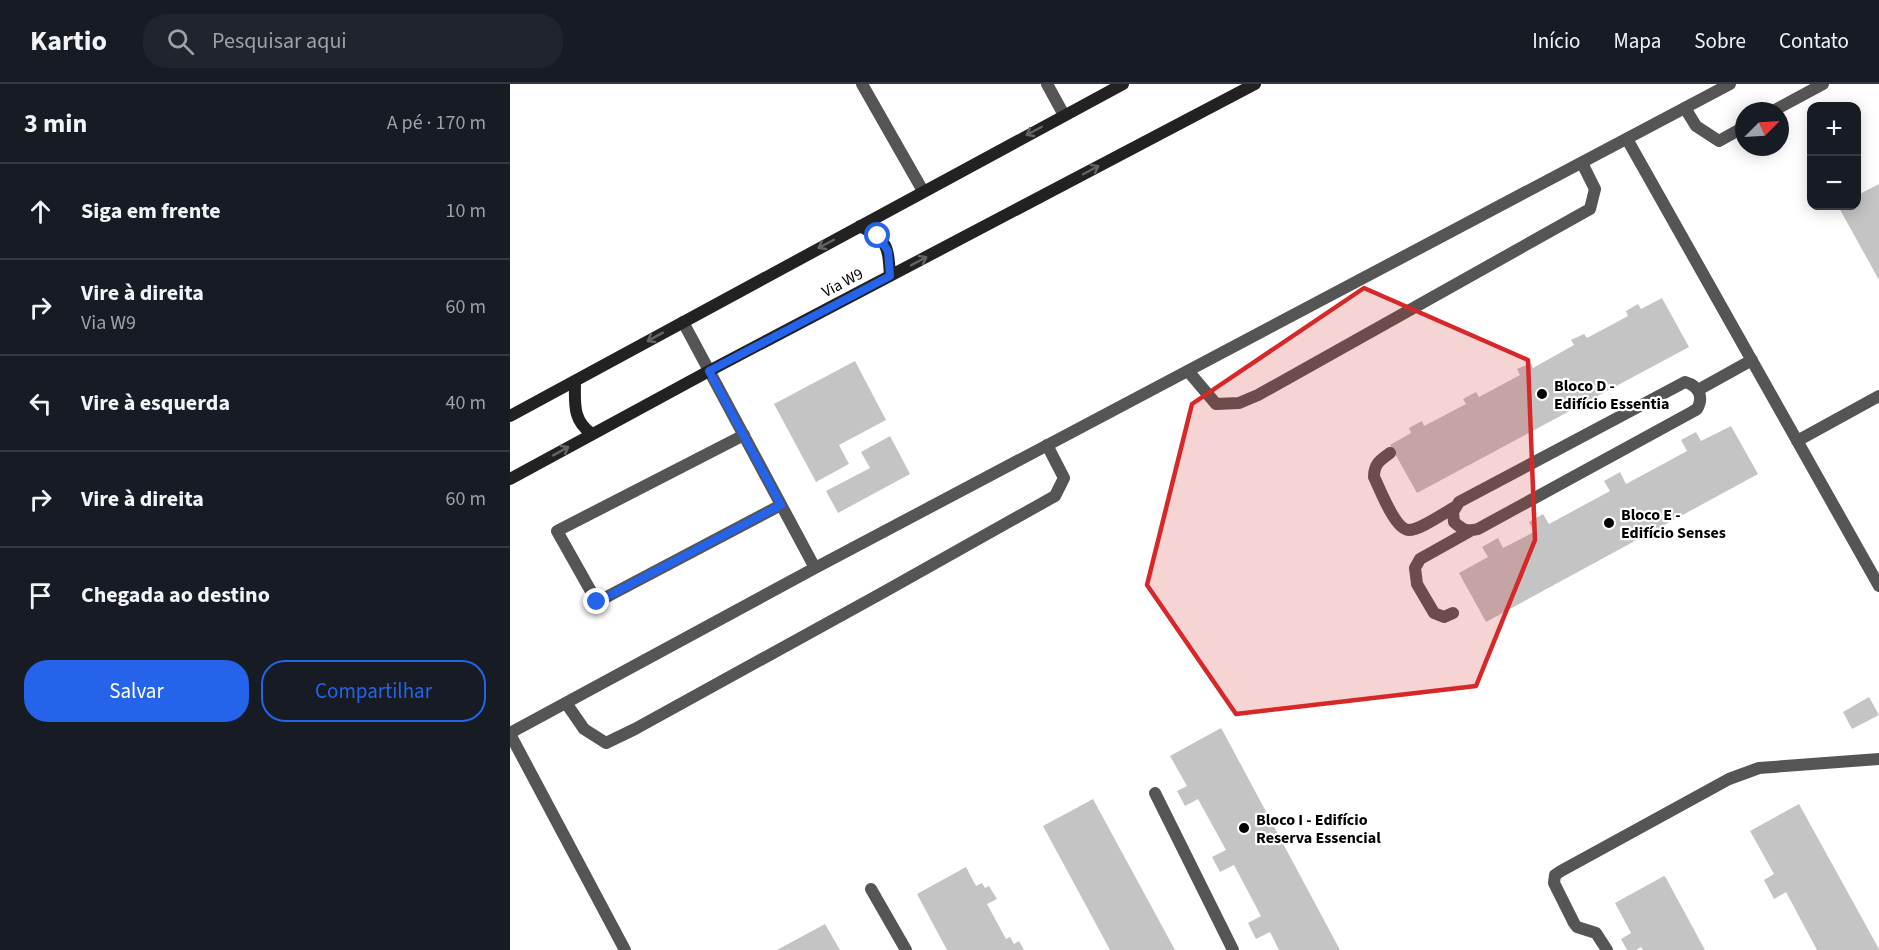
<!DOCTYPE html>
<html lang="pt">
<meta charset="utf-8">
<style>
body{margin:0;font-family:"Source Sans 3",sans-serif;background:#20242c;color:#f1f3f6}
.controls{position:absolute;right:18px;top:18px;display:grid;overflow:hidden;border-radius:12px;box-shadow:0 3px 15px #0003}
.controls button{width:54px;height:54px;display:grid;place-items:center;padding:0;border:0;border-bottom:2px solid #363941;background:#171b24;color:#f1f3f6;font:30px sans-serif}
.compass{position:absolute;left:1225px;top:18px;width:54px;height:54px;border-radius:50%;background:#171b24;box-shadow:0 3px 15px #0003;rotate:66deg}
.stop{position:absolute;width:18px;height:18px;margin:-14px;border:4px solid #2563eb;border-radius:50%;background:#fff}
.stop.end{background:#2563eb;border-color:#fff;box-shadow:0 2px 6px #0008}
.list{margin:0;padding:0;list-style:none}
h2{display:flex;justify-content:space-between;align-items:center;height:78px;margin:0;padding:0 24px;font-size:26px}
h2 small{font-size:20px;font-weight:400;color:#9ea1a6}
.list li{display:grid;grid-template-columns:39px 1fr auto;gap:18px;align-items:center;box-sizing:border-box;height:96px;padding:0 24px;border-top:2px solid #363941}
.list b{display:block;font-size:22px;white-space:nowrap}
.list p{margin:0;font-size:20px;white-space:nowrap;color:#9ea1a6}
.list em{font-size:20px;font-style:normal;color:#9ea1a6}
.actions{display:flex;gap:12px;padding:18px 24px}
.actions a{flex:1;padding:14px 0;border:2px solid #2563eb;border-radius:24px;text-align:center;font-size:21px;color:#2563eb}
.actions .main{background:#2563eb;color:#fff}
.icon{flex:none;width:33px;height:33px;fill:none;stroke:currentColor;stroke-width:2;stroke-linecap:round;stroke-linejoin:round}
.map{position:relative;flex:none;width:1369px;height:866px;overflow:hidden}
header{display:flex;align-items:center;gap:36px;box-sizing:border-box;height:84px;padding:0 30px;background:#171b24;border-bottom:2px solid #363941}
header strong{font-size:28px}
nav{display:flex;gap:33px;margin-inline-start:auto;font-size:21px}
.search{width:420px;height:54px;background:#20242c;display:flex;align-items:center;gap:15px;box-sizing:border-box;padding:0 21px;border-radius:24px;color:#9ea1a6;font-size:22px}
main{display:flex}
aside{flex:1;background:#171b24}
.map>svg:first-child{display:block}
.building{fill:#c4c4c4}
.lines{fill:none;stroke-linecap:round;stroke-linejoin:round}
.lane{stroke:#555;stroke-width:12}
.street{stroke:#555;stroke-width:12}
.secondary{stroke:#222;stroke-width:12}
.oneway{stroke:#646464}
.route{stroke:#2563eb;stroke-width:8}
.marked{fill:#d62828;fill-opacity:0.2;stroke:#d62828;stroke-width:4.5;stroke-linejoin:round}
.poi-dot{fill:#000;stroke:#fff;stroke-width:2}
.labels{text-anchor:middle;stroke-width:4.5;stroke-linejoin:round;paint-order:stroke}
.street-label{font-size:16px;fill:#000;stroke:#fff}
.poi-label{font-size:16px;font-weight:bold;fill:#000;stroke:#fff;text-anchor:start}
</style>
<header>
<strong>Kartio</strong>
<div class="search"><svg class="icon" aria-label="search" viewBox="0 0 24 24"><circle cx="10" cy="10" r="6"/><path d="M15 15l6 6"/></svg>Pesquisar aqui</div>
<nav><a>Início</a><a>Mapa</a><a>Sobre</a><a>Contato</a></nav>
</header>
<main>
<aside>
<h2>3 min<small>A pé · 170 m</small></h2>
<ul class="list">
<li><svg class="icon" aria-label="ahead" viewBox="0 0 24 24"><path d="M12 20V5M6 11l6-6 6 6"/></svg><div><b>Siga em frente</b></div><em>10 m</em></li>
<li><svg class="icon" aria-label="right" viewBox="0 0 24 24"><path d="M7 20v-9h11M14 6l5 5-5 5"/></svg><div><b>Vire à direita</b><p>Via W9</p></div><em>60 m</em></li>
<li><svg class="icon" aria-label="left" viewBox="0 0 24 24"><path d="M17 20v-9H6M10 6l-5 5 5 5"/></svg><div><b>Vire à esquerda</b></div><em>40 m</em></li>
<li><svg class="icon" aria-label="right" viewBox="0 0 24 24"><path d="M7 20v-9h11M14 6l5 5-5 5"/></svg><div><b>Vire à direita</b></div><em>60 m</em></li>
<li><svg class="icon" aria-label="arrive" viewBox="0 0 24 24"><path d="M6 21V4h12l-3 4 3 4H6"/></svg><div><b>Chegada ao destino</b></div></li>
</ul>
<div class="actions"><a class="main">Salvar</a><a>Compartilhar</a></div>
</aside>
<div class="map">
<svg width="1369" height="866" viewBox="0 0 1369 866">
<rect width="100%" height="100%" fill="#fff"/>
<path class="building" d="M1369,100V196L1328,122H1346V112Z
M1152,214L1179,263L907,409L880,361L901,349L899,344L912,337L914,342L956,320L953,315L966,308L969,313L1010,291L1007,285L1021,279L1023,284L1064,261L1061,256L1074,250L1077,254L1118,232L1116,227L1128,220L1131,225Z
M345,277L376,336L329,361L339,380L306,398L264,320Z
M1221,342L1248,390L976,538L949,489L978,473L972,463L988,454L993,464L1024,448L1019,438L1033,430L1039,440L1100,407L1094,397L1110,388L1116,400L1177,367L1171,356L1186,348L1191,357Z
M380,352L400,390L328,429L316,407L360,384L351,368Z
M1359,613L1369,631L1342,645L1333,628Z
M711,644L715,651L830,866H769L760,848L746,855L738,839L751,832L724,781L710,788L702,773L716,766L688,715L675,722L667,707L677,702L660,672Z
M583,715L665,866H600L533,742Z
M1289,720L1369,865V866H1307L1276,808L1264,815L1254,796L1264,790L1240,747Z
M456,783L466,802L472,799L475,804L479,802L487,815L477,820L496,855L500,853L504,860L509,857L514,866H437L407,810Z
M1154,792L1156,794L1195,866H1133L1131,863L1126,866H1117L1111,855L1121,849L1105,819Z
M315,840L330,866H267Z"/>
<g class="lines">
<path class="lane" d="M1175,24L1186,42L1209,57L1234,43
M1263,27L1313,0
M678,287L706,320L729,319L748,311L1080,125L1085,105L1072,79
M234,351L47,447L87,518L271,421
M56,619L74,645L96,659L125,645L372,509L545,412L554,394L537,361"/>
<path class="street" d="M352,0L413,107
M537,0L554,31
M1117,55L1369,502
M173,238L305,484
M1175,298C1189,302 1194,313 1187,325L1182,328L968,445C957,448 953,446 944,438L943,428L949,418Z
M1188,306L1242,276
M1287,357L1369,312
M880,369C870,376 864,380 864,393C870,405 885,446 899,446C910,446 934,429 945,423
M943,529L934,533L924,529L907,500L905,484L910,475L960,447
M0,649L305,484L1220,0
M0,650L115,866
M645,709L723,866
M361,805L396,866
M1097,866L1086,849L1067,843L1064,839L1044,799L1045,791L1051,787L1219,695L1249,684L1369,675"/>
<path class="secondary" d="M350,142C378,157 378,161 380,192
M65,297C65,319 62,336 82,350
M0,332L613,0
M0,395L199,287L745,0"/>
</g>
<defs><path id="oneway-shaft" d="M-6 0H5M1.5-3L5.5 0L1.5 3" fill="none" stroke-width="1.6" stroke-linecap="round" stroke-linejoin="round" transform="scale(1.5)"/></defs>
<g class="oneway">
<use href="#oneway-shaft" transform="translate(524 47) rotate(152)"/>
<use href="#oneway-shaft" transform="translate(581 86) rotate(-28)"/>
<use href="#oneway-shaft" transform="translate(316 160) rotate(152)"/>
<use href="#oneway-shaft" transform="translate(409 177) rotate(-28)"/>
<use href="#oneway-shaft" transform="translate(145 253) rotate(151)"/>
<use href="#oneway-shaft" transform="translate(51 367) rotate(-29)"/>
</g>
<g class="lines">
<path class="route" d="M87,518L271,421L199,287L380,192L378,167L368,152"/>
</g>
<path class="marked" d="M854,204L1018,276L1025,456L966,602L726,630L637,501L682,320Z"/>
<g class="poi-dot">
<circle cx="1032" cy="310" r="6"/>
<circle cx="1099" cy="439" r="6"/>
<circle cx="734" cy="744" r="6"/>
</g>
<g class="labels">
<g class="street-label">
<text transform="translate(332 198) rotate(-28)" y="6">Via W9</text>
</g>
<g class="poi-label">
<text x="1044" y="307">Bloco D -<tspan x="1044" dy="18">Edifício Essentia</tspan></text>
<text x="1111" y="436">Bloco E -<tspan x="1111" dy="18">Edifício Senses</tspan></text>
<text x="746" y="741">Bloco I - Edifício<tspan x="746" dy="18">Reserva Essencial</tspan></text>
</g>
</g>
</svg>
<div class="controls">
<button>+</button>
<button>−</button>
</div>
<svg class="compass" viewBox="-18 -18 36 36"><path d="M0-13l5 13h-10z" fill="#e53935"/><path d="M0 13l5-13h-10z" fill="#9ea1a6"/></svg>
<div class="stop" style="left:368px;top:152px"></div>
<div class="stop end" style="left:87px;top:518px"></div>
</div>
</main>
